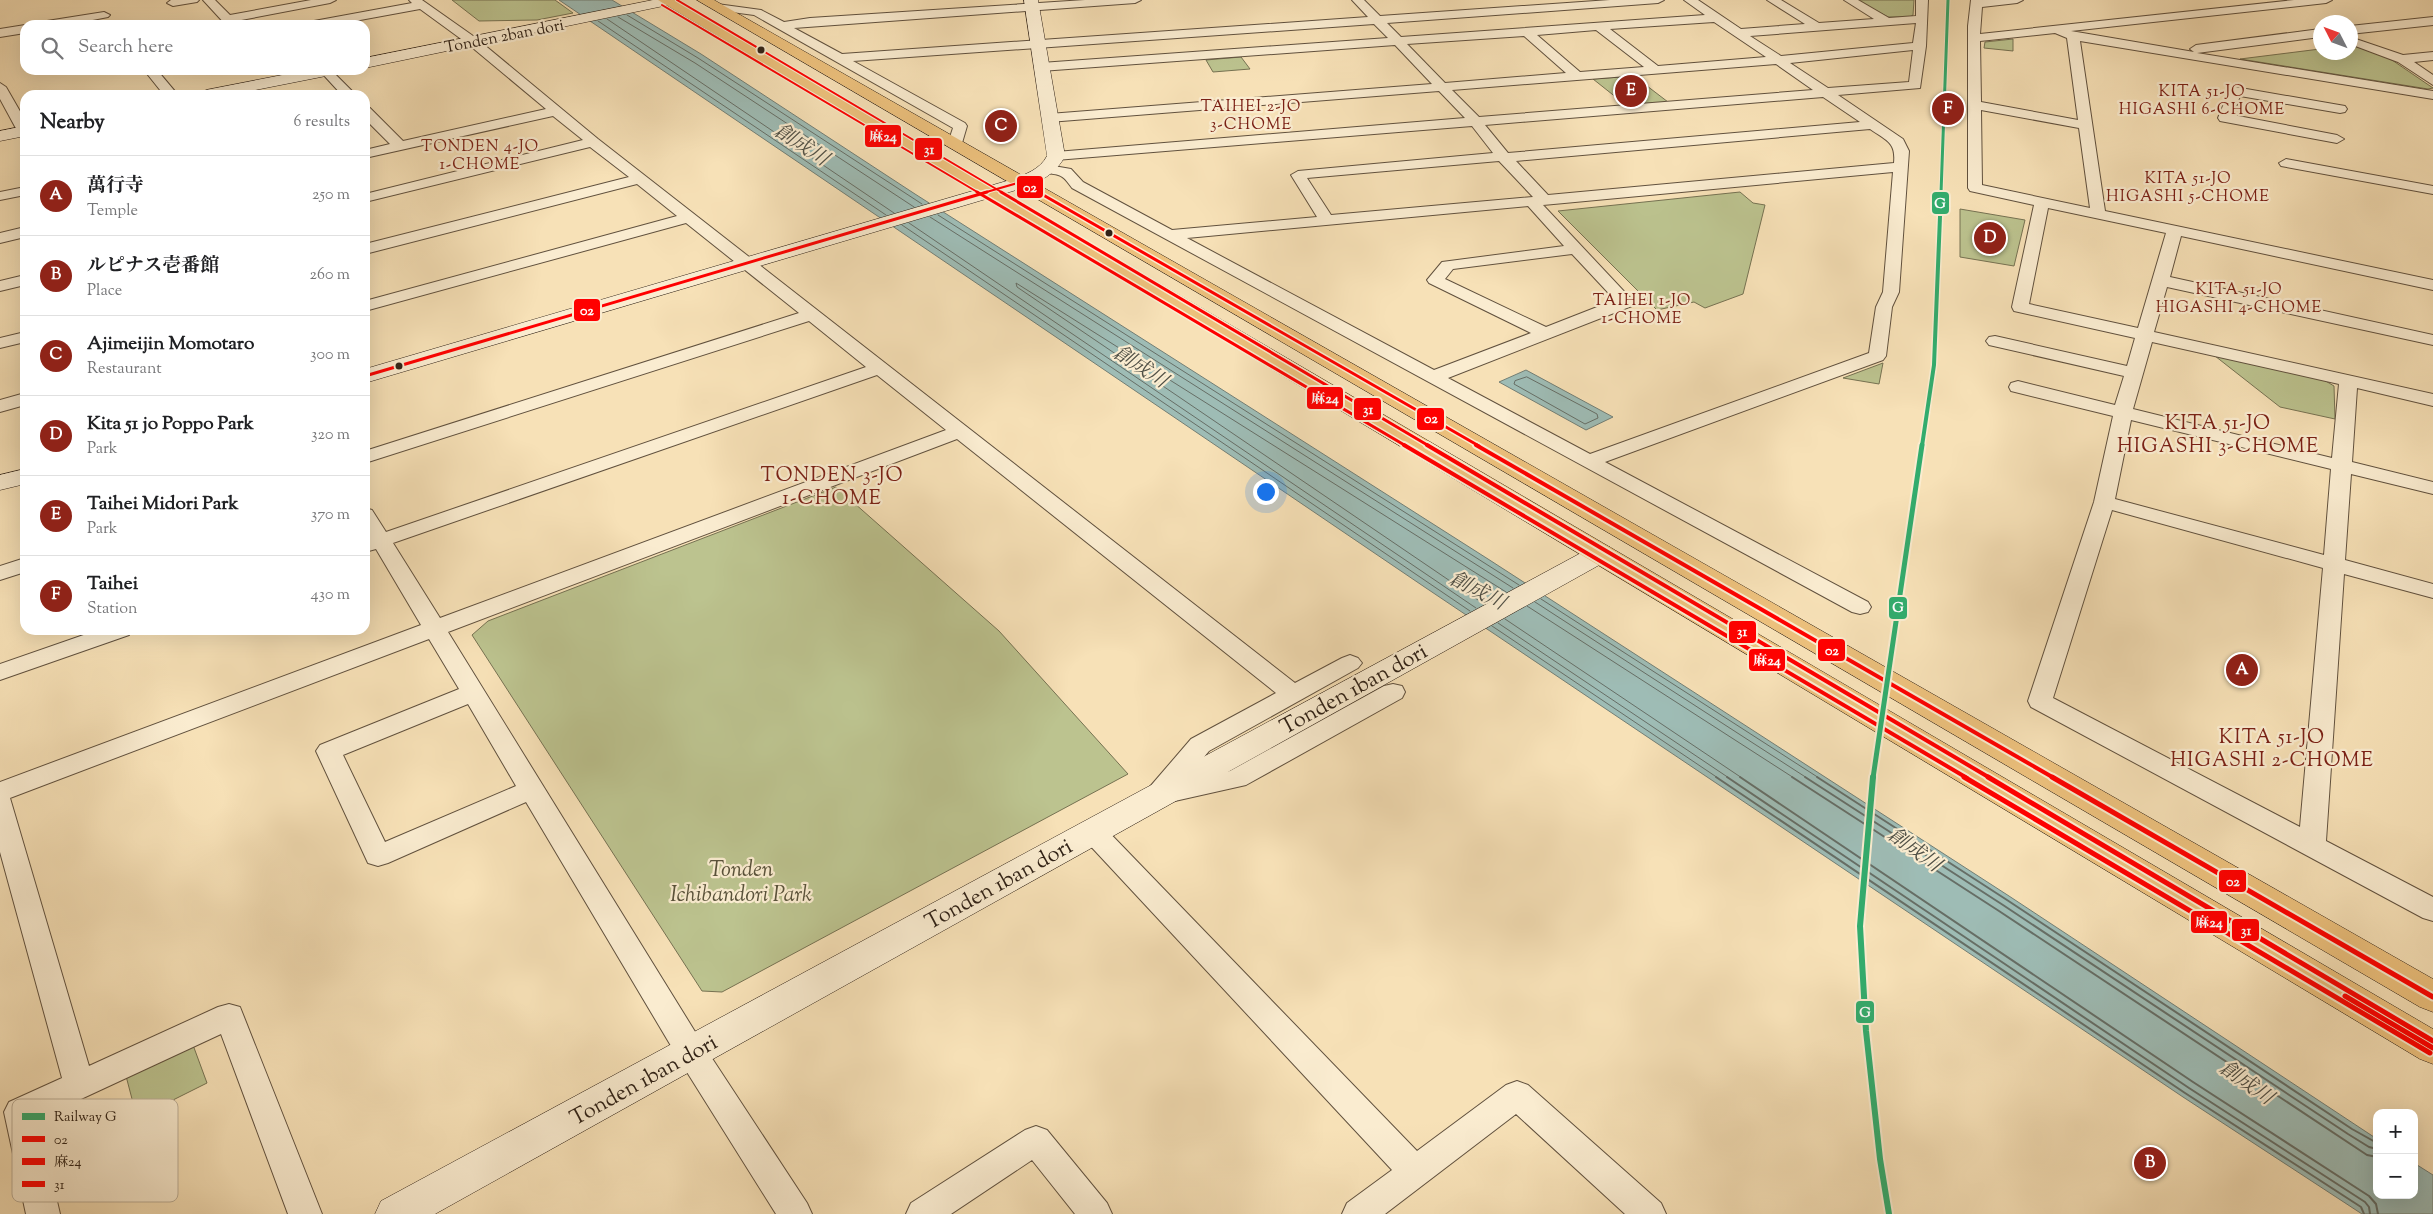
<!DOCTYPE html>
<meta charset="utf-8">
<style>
body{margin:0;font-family:"Sorts Mill Goudy","Noto Serif JP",serif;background:#f6f6f6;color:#202124}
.controls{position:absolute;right:15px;bottom:15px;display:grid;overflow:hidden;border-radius:10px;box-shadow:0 5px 20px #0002}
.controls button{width:45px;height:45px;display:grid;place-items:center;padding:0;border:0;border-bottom:1px solid #e0e0e0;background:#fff;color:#202124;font:25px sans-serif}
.compass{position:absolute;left:2313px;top:15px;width:45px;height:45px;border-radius:50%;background:#fff;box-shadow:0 5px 20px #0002;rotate:312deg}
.you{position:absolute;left:1265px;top:491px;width:18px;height:18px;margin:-12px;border:4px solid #fff;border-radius:50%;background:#1a73e8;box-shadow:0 0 0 8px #1a73e833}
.badge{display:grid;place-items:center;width:32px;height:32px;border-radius:50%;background:#8f2418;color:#fff;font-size:16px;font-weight:700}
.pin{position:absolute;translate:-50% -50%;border:2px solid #fff;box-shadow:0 1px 5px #0006}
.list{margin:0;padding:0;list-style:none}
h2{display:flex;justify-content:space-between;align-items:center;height:65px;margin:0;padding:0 20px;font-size:21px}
h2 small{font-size:16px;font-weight:400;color:#757577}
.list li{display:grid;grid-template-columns:32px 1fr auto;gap:15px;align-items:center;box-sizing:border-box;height:80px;padding:0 20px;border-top:1px solid #e0e0e0}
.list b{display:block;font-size:19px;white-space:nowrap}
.list p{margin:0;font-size:16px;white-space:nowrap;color:#757577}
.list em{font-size:16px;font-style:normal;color:#757577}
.icon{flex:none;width:28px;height:28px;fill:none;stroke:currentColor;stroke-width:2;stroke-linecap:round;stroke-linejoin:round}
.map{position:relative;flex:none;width:2433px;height:1214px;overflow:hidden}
.search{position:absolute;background:#fff;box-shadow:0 5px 20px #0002;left:20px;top:20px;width:350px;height:55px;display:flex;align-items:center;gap:12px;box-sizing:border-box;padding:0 18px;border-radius:15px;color:#757577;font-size:19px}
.panel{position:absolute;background:#fff;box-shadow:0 5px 20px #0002;left:20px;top:90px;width:350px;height:545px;border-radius:15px}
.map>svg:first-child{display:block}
.green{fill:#bcc38f;stroke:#767252}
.water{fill:#9ebcb5;stroke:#727e75}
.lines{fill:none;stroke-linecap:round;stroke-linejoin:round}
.shore-far1{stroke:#666e66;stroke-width:1}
.shore{stroke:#666e66;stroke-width:2}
.street-casing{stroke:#61513e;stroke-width:2}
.secondary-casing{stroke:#2f2116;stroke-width:1}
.highway-casing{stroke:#2f2116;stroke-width:1}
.street{fill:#faecd0;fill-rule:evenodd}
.secondary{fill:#faecd0;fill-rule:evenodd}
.highway{fill:#ecc07c;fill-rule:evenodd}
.bus-1-far3-casing{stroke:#faecd0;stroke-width:4}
.bus-1-far2-casing{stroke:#faecd0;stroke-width:6}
.bus-1-far1-casing{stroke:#faecd0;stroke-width:8}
.bus-1-casing{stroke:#faecd0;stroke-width:9}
.bus-2-far3-casing{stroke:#faecd0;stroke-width:4}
.bus-2-far2-casing{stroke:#faecd0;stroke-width:6}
.bus-2-far1-casing{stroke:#faecd0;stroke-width:8}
.bus-2-casing{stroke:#faecd0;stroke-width:9}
.bus-3-far3-casing{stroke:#faecd0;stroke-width:4}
.bus-3-far2-casing{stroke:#faecd0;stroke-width:6}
.bus-3-far1-casing{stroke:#faecd0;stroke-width:8}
.bus-3-casing{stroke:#faecd0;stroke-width:9}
.bus-1-far3{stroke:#f00;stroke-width:2}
.bus-1-far2{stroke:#f00;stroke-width:3}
.bus-1-far1{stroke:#f00;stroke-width:4}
.bus-1{stroke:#f00;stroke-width:5}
.bus-2-far3{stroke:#f00;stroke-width:2}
.bus-2-far2{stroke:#f00;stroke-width:3}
.bus-2-far1{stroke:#f00;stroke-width:4}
.bus-2{stroke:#f00;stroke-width:5}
.bus-3-far3{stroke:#f00;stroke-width:2}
.bus-3-far2{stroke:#f00;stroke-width:3}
.bus-3-far1{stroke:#f00;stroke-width:4}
.bus-3{stroke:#f00;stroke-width:5}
.rail-1-far3-casing{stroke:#faecd0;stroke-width:5}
.rail-1-far2-casing{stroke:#faecd0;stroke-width:7}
.rail-1-far1-casing{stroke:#faecd0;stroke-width:9}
.rail-1-casing{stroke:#faecd0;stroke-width:10}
.rail-1-far3{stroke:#32ac6d;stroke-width:3}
.rail-1-far2{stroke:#32ac6d;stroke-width:4}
.rail-1-far1{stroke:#32ac6d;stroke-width:5}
.rail-1{stroke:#32ac6d;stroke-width:6}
.bus-dot{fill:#2f2116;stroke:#faecd0;stroke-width:2}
.labels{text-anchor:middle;stroke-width:4.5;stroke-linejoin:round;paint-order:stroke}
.far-street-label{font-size:16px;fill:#2f2116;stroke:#faecd0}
.far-neighbourhood-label{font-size:16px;letter-spacing:1px;fill:#7a1f14;stroke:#faecd0}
.water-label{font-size:20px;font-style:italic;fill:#505046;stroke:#faecd0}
.neighbourhood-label{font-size:20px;letter-spacing:1px;fill:#7a1f14;stroke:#faecd0}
.near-street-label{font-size:22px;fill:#2f2116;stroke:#faecd0}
.near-park-label{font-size:22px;font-style:italic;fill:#59523a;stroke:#faecd0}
.key{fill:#faecd0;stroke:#bdaf98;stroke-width:1}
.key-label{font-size:14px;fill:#2f2116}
.line-badge{stroke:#faecd0;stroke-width:2}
.badge-label{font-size:14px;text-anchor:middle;font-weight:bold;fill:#fff}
</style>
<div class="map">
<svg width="2433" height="1214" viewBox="0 0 2433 1214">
<rect width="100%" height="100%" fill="#f7e1b7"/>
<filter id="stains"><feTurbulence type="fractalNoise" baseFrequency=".004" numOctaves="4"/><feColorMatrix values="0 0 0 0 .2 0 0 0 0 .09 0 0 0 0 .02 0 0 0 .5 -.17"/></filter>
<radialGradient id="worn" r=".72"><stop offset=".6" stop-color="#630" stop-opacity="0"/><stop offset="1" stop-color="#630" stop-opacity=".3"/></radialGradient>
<path class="green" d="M452,0H555L573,13L537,20L479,21Z
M1857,0H1914L1913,15L1910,17H1888Z
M2013,39V51L1984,48L1985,42Z
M2355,45L2392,60L2433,88L2428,89L2240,59L2320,49V52H2350L2351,46Z
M1241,57L1250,69L1213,72L1206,60Z
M1634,76L1668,102L1627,106L1593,79Z
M1740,192L1753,203L1765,205L1743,294L1705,308L1694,302L1657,310L1558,211Z
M1960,209L2025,220L2014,266L1960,257Z
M2215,356L2324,380L2334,386L2335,419L2280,407Z
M1883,363L1879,384L1843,378Z
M836,487L999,631L1128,774L722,992L702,991L472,635L488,621Z
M193,1045L207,1083L137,1118L126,1076Z"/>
<path class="water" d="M559,0H612L701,54L915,194L1488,559L2009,896L2377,1139V1195H2414V1163L2433,1175V1214H2362L2183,1097L1426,588Z
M1526,370L1613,417L1586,430L1499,382Z"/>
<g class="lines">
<path class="shore-far1" d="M627,15L698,58L922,204
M618,17L695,63L914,207
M607,19L894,213
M598,21L886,215
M938,215L1519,585
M930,217L1513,588
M909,223L1476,608
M902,225L1470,611
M1527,377L1597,414L1598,418L1585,424L1514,384L1515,381Z
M1541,599L1819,778
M1535,602L1807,778
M1484,604L1017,287L1016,283L1506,592
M1527,606L1794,778
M1505,619L1742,778
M1498,623L1729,778
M1492,626L1718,778"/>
<path class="shore" d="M1716,777L2185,1093L2361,1207L2364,1214
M1727,777L2189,1088L2365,1202L2369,1207L2370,1214
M1740,777L2193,1082L2369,1196L2376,1204L2378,1214
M1792,777L1999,911L2367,1155L2377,1157
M1805,777L2003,905L2348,1134L2369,1147L2377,1149
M1817,777L2007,900L2352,1129L2377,1143"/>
<g class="street-casing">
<path id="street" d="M171,0H199L197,2L173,6L167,3Z
M203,0H215L230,15L311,0H336L330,3L236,21L239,25H226Z
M409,0H422L476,38L598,139L1295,683L1342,658L1350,655L1358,658L1362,663L1358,668L1209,751L1184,781L1230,771L1384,686L1393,684L1402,686L1405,692L1402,698L1246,785L1157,805L1148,803L1144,796L1148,789L1191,739L1276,693L957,439L448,632L702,1043L807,1203L812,1214H776L680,1061L526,802L388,863L378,866L368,863L316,751L320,745L459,689L429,639L10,798L89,1066L218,1007L229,1004L240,1007L322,1214H288L221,1034L38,1119L60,1214H26L4,1112L9,1102L62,1078L0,852V782L421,625L376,549L365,552V539L369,538L365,531V508L372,510L386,532L866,367L809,321L365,463V451L799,313L686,223L365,311V301L677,216L637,184L365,254V244L629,177L590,147L365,202V194L583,140L553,116L365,158V150L390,144L365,119V107L370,108L403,141L546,109L468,44L420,9L333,25H308L314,21L412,3ZM877,375L946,430L440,618L393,543ZM468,704L516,786L385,842L343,755Z
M1085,0H1141L1135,3L794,28L842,54L1368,17L1352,0H1364L1380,16L1610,0H1664L1658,3L1387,23L1401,37L1705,15L1684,0H1698L1741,29L1805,24L1767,0H1781L1819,23L1874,19L1844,0H1858L1889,18L1916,16V0H1928L1926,46L1920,88L1838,95L1903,139L1909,151L1899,292L1892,307L1886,356L1883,360L1605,462L1868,602L1871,607L1868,612L1860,614L1852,612L1072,188C1061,172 1060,176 1043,172L1041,169L1048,165L1071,169L1083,182L1172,230L1317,217L1291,175L1298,171L1493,153L1472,126L1056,160L1049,156L1056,152L1465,118L1439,91L1049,122L1042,118L1049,114L1432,84L1395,45L1041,71L1035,67L1041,63L1388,38L1374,24L853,61L965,123L967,126L962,143L955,147L948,143L953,128L754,15L717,10L711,7L717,4L761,10L784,22L810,18ZM1714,22L1766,57L1658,66L1610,29ZM1916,23L1913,43L1781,56L1750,36ZM1596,30L1644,67L1580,72L1537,35ZM1524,36L1566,73L1445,83L1407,44ZM1913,50L1909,82L1828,88L1790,63ZM1776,64L1813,90L1479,117L1452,90ZM1823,97L1860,122L1508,153L1485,125ZM1870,129C1887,141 1896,142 1894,163L1548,195L1516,161ZM1499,161L1533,197L1331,215L1307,178ZM1893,172L1883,292L1876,307L1869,353L1590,454L1448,378L1632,306L1634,302L1543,205ZM1528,206L1564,246L1442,262L1427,280L1429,283L1531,333L1434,370L1187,238ZM1572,254L1615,300L1546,327L1445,279L1453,269Z
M1971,0H2023L2017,3L1982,7L1980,34L2294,0H2332L2326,3L2071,31L2194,52L2190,49L2196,45L2320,29V37L2197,53L2433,91V99L2080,41L2105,211L2433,280V290L2181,236L2170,277L2433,335V345L2167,287L2154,332L2433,394V406L2357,388L2352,462L2433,482V494L2351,474L2345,560L2433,584V598L2344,574L2326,841L2433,897V921L2423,918L2031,707L2028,701L2094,502L2113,416L2011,391L2009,387L2011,383L2018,381L2115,405L2124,376L1989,345L1986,341L1989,337L1995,336L2127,366L2135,338L2014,311L2012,307L2034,205L1970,191L1968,188V26ZM2055,33L2067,38L2078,120L1981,102L1980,41ZM1981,110L2079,128L2090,208L1982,185ZM2048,208L2166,233L2138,328L2029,304ZM2152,342L2339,384L2332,458L2133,409ZM2131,420L2331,469L2324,555L2115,499ZM2112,510L2323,568L2300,827L2053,698Z
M104,12L110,15L108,17L67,25H41L47,21Z
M2433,17V25L2350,34V26Z
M25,25V33L0,37V29Z
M2350,37L2403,55L2433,52V60L2414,62L2433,75V85L2398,62L2350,44Z
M144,70H157L178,95H164Z
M319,70H331L356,95H342Z
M0,83L6,87L25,120V135L19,134L0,99Z
M2235,87L2345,106L2347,109L2345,112L2340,113L2240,96L2233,115L2337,135L2344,139L2337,143L2220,121L2218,118L2229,91Z
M2286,159L2433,186V194L2281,166L2279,163Z
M25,187V195L0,200V192Z
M25,227V237L0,243V233Z
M25,275V285L0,291V281Z
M25,332V342L0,348V338Z
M25,393V405L0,412V400Z
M25,558V572L0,580V566Z
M98,630H132L129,635L0,680V664Z
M1092,821L1101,824L1417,1151L1506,1085L1517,1081L1528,1085L1661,1203L1666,1214H1625L1516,1114L1385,1214H1342L1347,1203L1392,1170L1083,838L1079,831L1083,824Z
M1036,1126L1047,1130L1107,1203L1112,1214H1075L1032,1160L951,1214H906L911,1203L1025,1130Z"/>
</g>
<g class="secondary-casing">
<path id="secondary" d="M653,0H680L673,4L365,68V58Z
M1024,0H1038L1065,156C1056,174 1041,181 1023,188L365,383V369L1010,180C1024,175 1040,170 1047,156Z
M308,70H339L331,75L230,95H198L206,90Z
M25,126V136L0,141V131Z
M25,469V484L0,490V475Z
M1601,545L1610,547L1614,553L1610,559L435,1214H375L381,1201L1592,547Z"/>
</g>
<g class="highway-casing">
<path id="highway" d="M658,0H675L2433,1029V1064L2420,1059Z
M697,0H714L2433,979V1012L2420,1007Z"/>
</g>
<use href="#street" class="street"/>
<use href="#secondary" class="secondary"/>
<use href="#highway" class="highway"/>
<g class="bus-1-far3-casing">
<path id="bus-1-far3" d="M983,193L1021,182L1040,193"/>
</g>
<g class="bus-1-far2-casing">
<path id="bus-1-far2" d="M1038,192L1479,446
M365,376L987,192"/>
</g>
<g class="bus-1-far1-casing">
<path id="bus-1-far1" d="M1476,445L2054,778"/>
</g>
<g class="bus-1-casing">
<path id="bus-1" d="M2052,777L2433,997
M2345,996L2433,1048"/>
</g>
<g class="bus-2-far3-casing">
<path id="bus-2-far3" d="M662,5L979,193"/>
</g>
<g class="bus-2-far2-casing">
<path id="bus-2-far2" d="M977,192L1406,446"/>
</g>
<g class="bus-2-far1-casing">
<path id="bus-2-far1" d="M1404,445L1967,778"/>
</g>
<g class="bus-2-casing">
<path id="bus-2" d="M1964,777L2430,1053"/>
</g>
<g class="bus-3-far3-casing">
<path id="bus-3-far3" d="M677,0L1003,193"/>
</g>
<g class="bus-3-far2-casing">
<path id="bus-3-far2" d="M1001,192L1429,446"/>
</g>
<g class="bus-3-far1-casing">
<path id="bus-3-far1" d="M1427,445L1990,778"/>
</g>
<g class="bus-3-casing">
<path id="bus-3" d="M1988,777L2433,1041"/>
</g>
<use href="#bus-1-far3" class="bus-1-far3"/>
<use href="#bus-1-far2" class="bus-1-far2"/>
<use href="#bus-1-far1" class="bus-1-far1"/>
<use href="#bus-1" class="bus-1"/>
<use href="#bus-2-far3" class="bus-2-far3"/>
<use href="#bus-2-far2" class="bus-2-far2"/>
<use href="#bus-2-far1" class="bus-2-far1"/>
<use href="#bus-2" class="bus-2"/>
<use href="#bus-3-far3" class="bus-3-far3"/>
<use href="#bus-3-far2" class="bus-3-far2"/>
<use href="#bus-3-far1" class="bus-3-far1"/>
<use href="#bus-3" class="bus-3"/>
<g class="rail-1-far3-casing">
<path id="rail-1-far3" d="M1941,193L1948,0"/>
</g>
<g class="rail-1-far2-casing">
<path id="rail-1-far2" d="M1922,446L1934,365L1941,192"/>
</g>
<g class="rail-1-far1-casing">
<path id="rail-1-far1" d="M1873,778L1922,445"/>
</g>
<g class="rail-1-casing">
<path id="rail-1" d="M1873,777L1860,926L1866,1031L1880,1159L1889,1214"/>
</g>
<use href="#rail-1-far3" class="rail-1-far3"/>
<use href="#rail-1-far2" class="rail-1-far2"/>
<use href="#rail-1-far1" class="rail-1-far1"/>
<use href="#rail-1" class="rail-1"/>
</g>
<g class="bus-dot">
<circle cx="761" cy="50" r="4.5"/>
<circle cx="1109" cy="233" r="4.5"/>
<circle cx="399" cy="366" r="4.5"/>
</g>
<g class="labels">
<g class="far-street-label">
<text transform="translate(504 35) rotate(-11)" y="6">Tonden 2ban dori</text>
</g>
<g class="far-neighbourhood-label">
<text x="2202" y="96">KITA 51-JO<tspan x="2202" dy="18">HIGASHI 6-CHOME</tspan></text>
<text x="1251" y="111">TAIHEI 2-JO<tspan x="1251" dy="18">3-CHOME</tspan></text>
<text x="480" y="151">TONDEN 4-JO<tspan x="480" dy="18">1-CHOME</tspan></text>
<text x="2188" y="183">KITA 51-JO<tspan x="2188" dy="18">HIGASHI 5-CHOME</tspan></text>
<text x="2239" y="294">KITA 51-JO<tspan x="2239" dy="18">HIGASHI 4-CHOME</tspan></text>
<text x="1642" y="305">TAIHEI 1-JO<tspan x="1642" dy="18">1-CHOME</tspan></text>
</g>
<g class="water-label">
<text transform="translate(802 144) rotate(33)" y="7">創成川</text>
<text transform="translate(1141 366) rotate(33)" y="7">創成川</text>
<text transform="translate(1478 590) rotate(27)" y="7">創成川</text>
<text transform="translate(1915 849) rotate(36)" y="7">創成川</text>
<text transform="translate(2247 1082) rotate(35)" y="7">創成川</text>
</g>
<g class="neighbourhood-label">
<text x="2218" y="429">KITA 51-JO<tspan x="2218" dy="23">HIGASHI 3-CHOME</tspan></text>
<text x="832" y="481">TONDEN 3-JO<tspan x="832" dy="23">1-CHOME</tspan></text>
<text x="2272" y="743">KITA 51-JO<tspan x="2272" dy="23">HIGASHI 2-CHOME</tspan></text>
</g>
<g class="near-street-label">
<text transform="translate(1353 688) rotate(-29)" y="8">Tonden 1ban dori</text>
<text transform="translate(998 883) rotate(-29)" y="8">Tonden 1ban dori</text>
<text transform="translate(643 1079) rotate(-29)" y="8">Tonden 1ban dori</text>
</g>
<g class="near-park-label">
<text x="741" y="876">Tonden<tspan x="741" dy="25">Ichibandori Park</tspan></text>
</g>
</g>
<rect x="12" y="1099" width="166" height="103" rx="8" class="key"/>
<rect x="22" y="1113" width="23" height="7" fill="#32ac6d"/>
<rect x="22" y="1136" width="23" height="6" fill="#f00"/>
<rect x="22" y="1158" width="23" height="7" fill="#f00"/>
<rect x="22" y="1181" width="23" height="6" fill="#f00"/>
<g class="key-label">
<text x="54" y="1121">Railway G</text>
<text x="54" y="1144">02</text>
<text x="54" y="1166">麻24</text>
<text x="54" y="1189">31</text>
</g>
<g class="line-badge">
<rect x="864" y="124" width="38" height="24" rx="5" fill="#f00"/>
<rect x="914" y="137" width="29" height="24" rx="5" fill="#f00"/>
<rect x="1016" y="175" width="28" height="24" rx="5" fill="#f00"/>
<rect x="1931" y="191" width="19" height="24" rx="5" fill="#32ac6d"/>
<rect x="573" y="298" width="28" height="24" rx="5" fill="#f00"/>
<rect x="1306" y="386" width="38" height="24" rx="5" fill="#f00"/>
<rect x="1353" y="397" width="29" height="24" rx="5" fill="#f00"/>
<rect x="1416" y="407" width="29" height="24" rx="5" fill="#f00"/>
<rect x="1888" y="596" width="20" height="24" rx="5" fill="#32ac6d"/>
<rect x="1728" y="620" width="29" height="24" rx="5" fill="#f00"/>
<rect x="1817" y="638" width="29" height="24" rx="5" fill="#f00"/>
<rect x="1748" y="648" width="38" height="24" rx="5" fill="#f00"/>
<rect x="2218" y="869" width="29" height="24" rx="5" fill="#f00"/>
<rect x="2190" y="910" width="38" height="24" rx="5" fill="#f00"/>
<rect x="2231" y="918" width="29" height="24" rx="5" fill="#f00"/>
<rect x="1855" y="1000" width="20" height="24" rx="5" fill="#32ac6d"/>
</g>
<g class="badge-label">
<text x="883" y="141">麻24</text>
<text x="929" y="154">31</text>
<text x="1030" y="192">02</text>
<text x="1940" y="208">G</text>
<text x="587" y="315">02</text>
<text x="1325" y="403">麻24</text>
<text x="1368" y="414">31</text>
<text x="1431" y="423">02</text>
<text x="1898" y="612">G</text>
<text x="1742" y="636">31</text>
<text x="1832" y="655">02</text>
<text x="1767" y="665">麻24</text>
<text x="2233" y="886">02</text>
<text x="2209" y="927">麻24</text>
<text x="2246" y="935">31</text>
<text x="1865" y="1017">G</text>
</g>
<rect width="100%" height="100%" filter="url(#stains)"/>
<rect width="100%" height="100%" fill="url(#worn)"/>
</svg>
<div class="controls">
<button>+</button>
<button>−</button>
</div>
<svg class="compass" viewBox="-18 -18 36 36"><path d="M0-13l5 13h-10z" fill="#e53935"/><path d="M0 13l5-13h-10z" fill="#757577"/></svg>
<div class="you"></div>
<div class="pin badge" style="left:2242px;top:670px">A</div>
<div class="pin badge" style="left:2150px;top:1163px">B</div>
<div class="pin badge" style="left:1001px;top:126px">C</div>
<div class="pin badge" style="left:1990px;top:238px">D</div>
<div class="pin badge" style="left:1631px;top:91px">E</div>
<div class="pin badge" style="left:1948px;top:109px">F</div>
<div class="search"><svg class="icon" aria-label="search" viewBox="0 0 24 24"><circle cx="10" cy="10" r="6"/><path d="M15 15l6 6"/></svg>Search here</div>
<section class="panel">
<h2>Nearby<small>6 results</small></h2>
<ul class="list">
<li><span class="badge">A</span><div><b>萬行寺</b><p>Temple</p></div><em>250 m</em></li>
<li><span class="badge">B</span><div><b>ルピナス壱番館</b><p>Place</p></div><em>260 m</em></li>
<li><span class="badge">C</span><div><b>Ajimeijin Momotaro</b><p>Restaurant</p></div><em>300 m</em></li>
<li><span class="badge">D</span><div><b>Kita 51 jo Poppo Park</b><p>Park</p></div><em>320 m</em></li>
<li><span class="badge">E</span><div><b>Taihei Midori Park</b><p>Park</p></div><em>370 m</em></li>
<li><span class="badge">F</span><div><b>Taihei</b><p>Station</p></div><em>430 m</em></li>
</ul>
</section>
</div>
